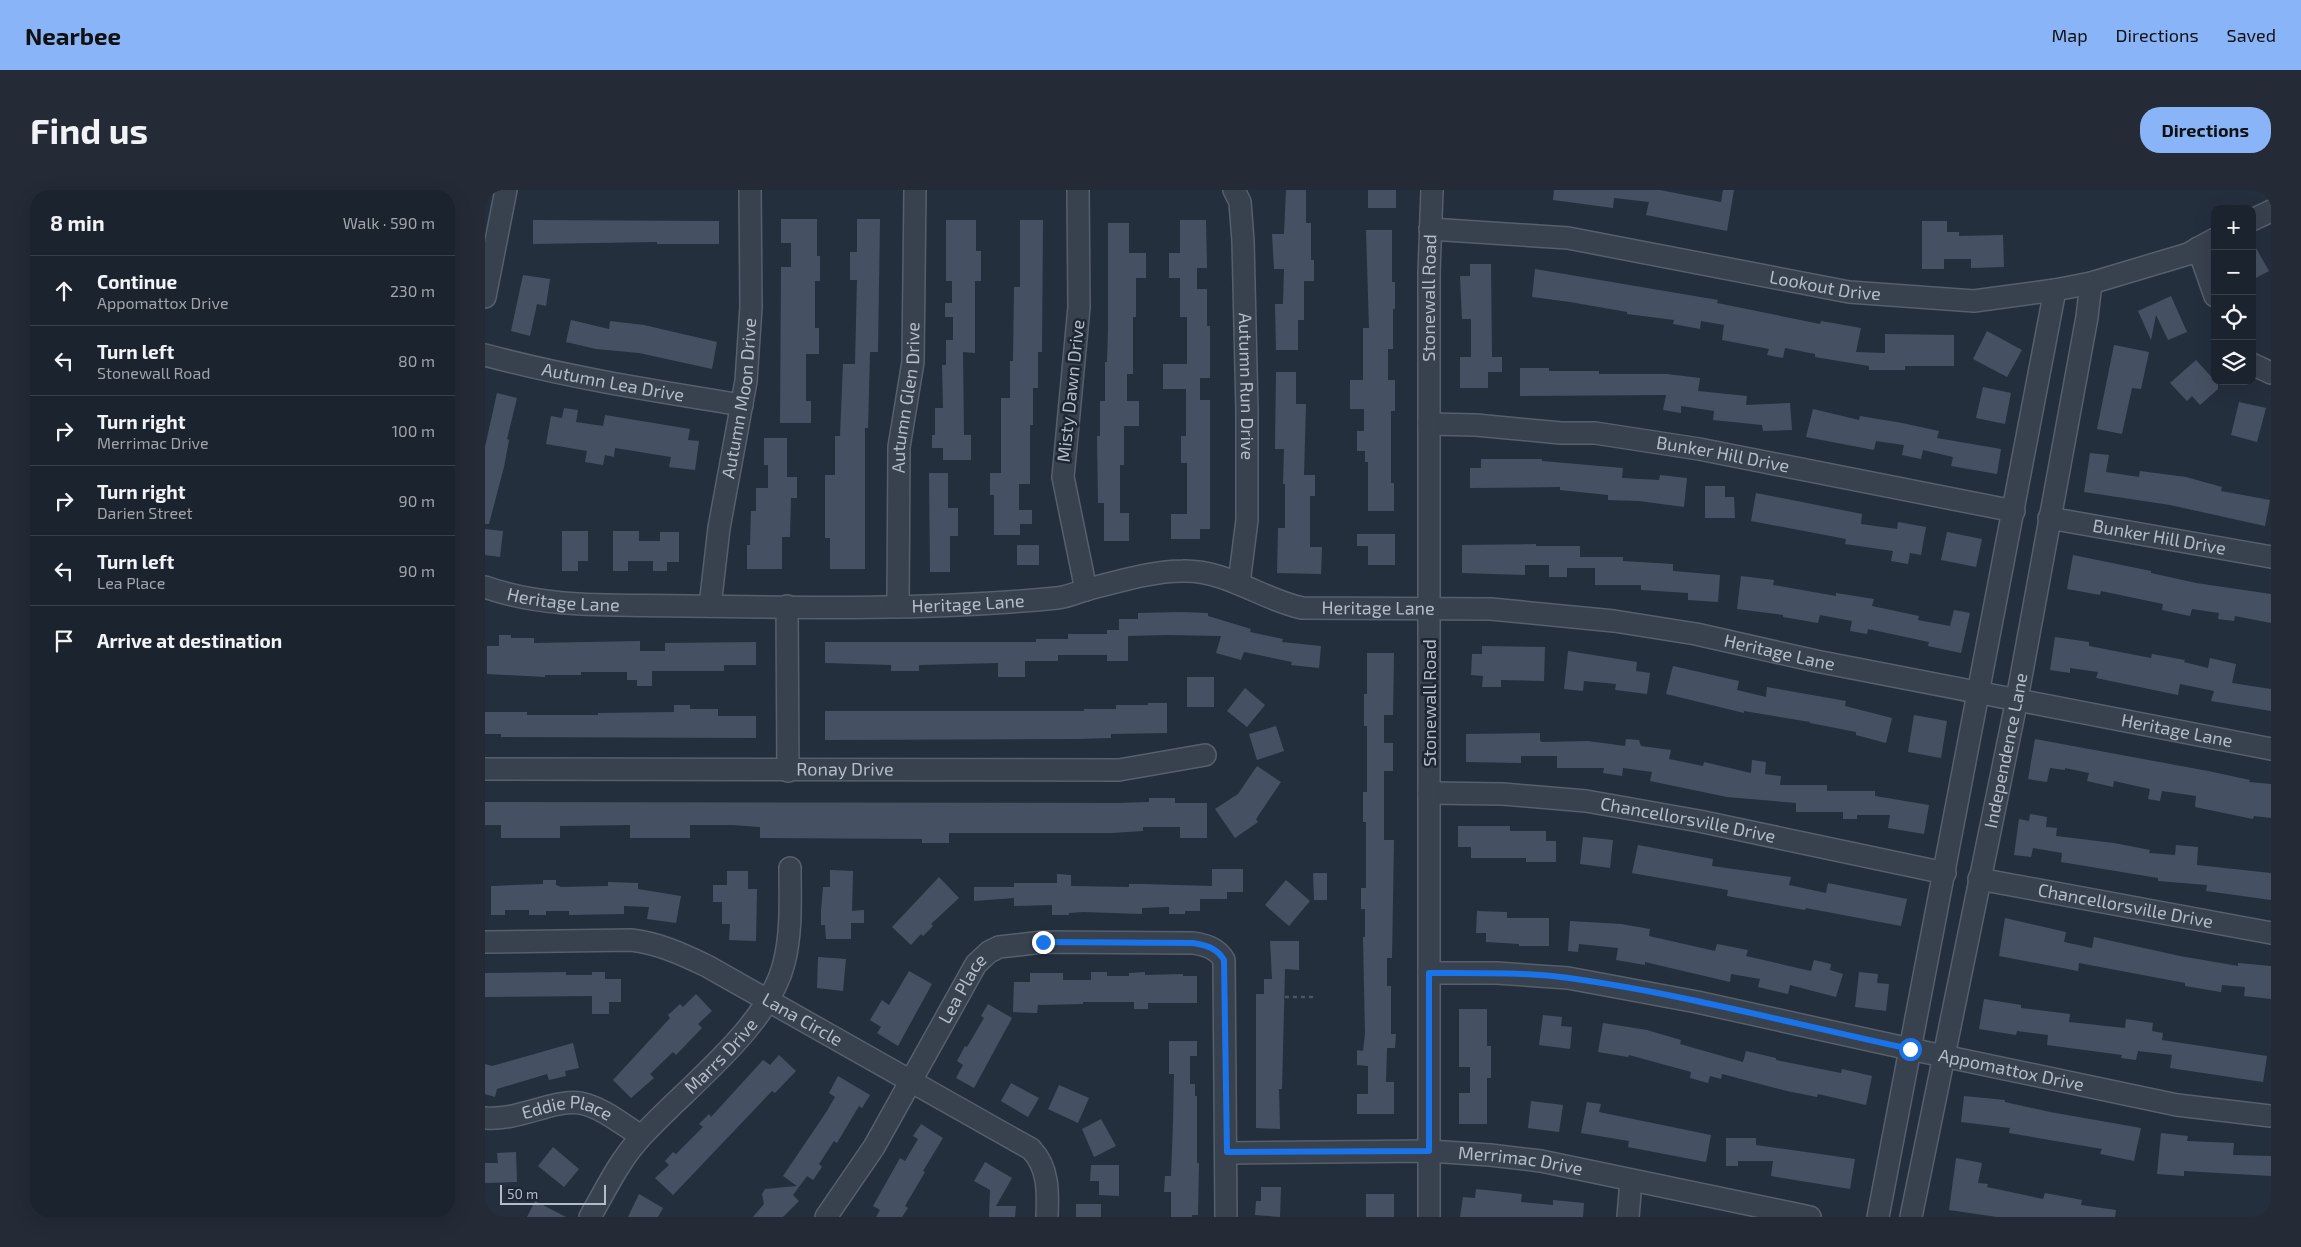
<!DOCTYPE html>
<meta charset="utf-8">
<style>
body{margin:0;font-family:"Exo 2",sans-serif;background:#242b36;color:#f1f3f6}
.controls{position:absolute;right:15px;top:15px;display:grid;overflow:hidden;border-radius:10px;box-shadow:0 5px 20px #0002}
.controls button{width:45px;height:45px;display:grid;place-items:center;padding:0;border:0;border-bottom:1px solid #39404a;background:#1b232e;color:#f1f3f6;font:25px sans-serif}
.scale{position:absolute;left:15px;bottom:12px;width:106px;box-sizing:border-box;padding-left:5px;border:2px solid #b4bcc9;border-top:0;font-size:14px;line-height:18px;white-space:nowrap;color:#b4bcc9;-webkit-text-stroke:4px #1d2633;paint-order:stroke}
.stop{position:absolute;width:15px;height:15px;margin:-11px;border:4px solid #1a73e8;border-radius:50%;background:#fff}
.stop.end{background:#1a73e8;border-color:#fff;box-shadow:0 1px 5px #0008}
.list{margin:0;padding:0;list-style:none}
h2{display:flex;justify-content:space-between;align-items:center;height:65px;margin:0;padding:0 20px;font-size:21px}
h2 small{font-size:16px;font-weight:400;color:#a0a4aa}
.list li{display:grid;grid-template-columns:32px 1fr auto;gap:15px;align-items:center;box-sizing:border-box;height:70px;padding:0 20px;border-top:1px solid #39404a}
.list b{display:block;font-size:19px;white-space:nowrap}
.list p{margin:0;font-size:16px;white-space:nowrap;color:#a0a4aa}
.list em{font-size:16px;font-style:normal;color:#a0a4aa}
.icon{flex:none;width:28px;height:28px;fill:none;stroke:currentColor;stroke-width:2;stroke-linecap:round;stroke-linejoin:round}
.map{position:relative;flex:none;width:1786px;height:1027px;overflow:hidden;border-radius:20px}
header{display:flex;align-items:center;gap:30px;box-sizing:border-box;height:70px;padding:0 25px;background:#8ab4f8;color:#111}
header strong{font-size:24px}
nav{display:flex;gap:28px;margin-inline-start:auto;font-size:18px}
.intro{display:flex;align-items:center;justify-content:space-between;box-sizing:border-box;height:120px;padding:0 30px}
h1{margin:0;font-size:35px}
.button{padding:12px 22px;border-radius:20px;background:#8ab4f8;color:#111;font-size:18px;font-weight:700}
main{display:flex;gap:30px;padding:0 30px}
aside{flex:1;background:#1b232e;border-radius:20px;box-shadow:0 5px 20px #0002}
.map>svg:first-child{display:block}
.building{fill:#455162}
.lines{fill:none;stroke-linecap:round;stroke-linejoin:round}
.minor-casing{stroke:#565f6c;stroke-width:24}
.path{stroke:#44595c;stroke-width:2.5;stroke-dasharray:4 4;stroke-linecap:butt}
.minor{stroke:#38414e;stroke-width:21}
.route{stroke:#1a73e8;stroke-width:6}
.labels{text-anchor:middle;stroke-width:5;stroke-linejoin:round;paint-order:stroke}
.street-label{font-size:18px;fill:#b4bcc9;stroke:#1d2633}
</style>
<header>
<strong>Nearbee</strong>
<nav><a>Map</a><a>Directions</a><a>Saved</a></nav>
</header>
<div class="intro"><h1>Find us</h1><a class="button">Directions</a></div>
<main>
<aside>
<h2>8 min<small>Walk · 590 m</small></h2>
<ul class="list">
<li><svg class="icon" aria-label="ahead" viewBox="0 0 24 24"><path d="M12 20V5M6 11l6-6 6 6"/></svg><div><b>Continue</b><p>Appomattox Drive</p></div><em>230 m</em></li>
<li><svg class="icon" aria-label="left" viewBox="0 0 24 24"><path d="M17 20v-9H6M10 6l-5 5 5 5"/></svg><div><b>Turn left</b><p>Stonewall Road</p></div><em>80 m</em></li>
<li><svg class="icon" aria-label="right" viewBox="0 0 24 24"><path d="M7 20v-9h11M14 6l5 5-5 5"/></svg><div><b>Turn right</b><p>Merrimac Drive</p></div><em>100 m</em></li>
<li><svg class="icon" aria-label="right" viewBox="0 0 24 24"><path d="M7 20v-9h11M14 6l5 5-5 5"/></svg><div><b>Turn right</b><p>Darien Street</p></div><em>90 m</em></li>
<li><svg class="icon" aria-label="left" viewBox="0 0 24 24"><path d="M17 20v-9H6M10 6l-5 5 5 5"/></svg><div><b>Turn left</b><p>Lea Place</p></div><em>90 m</em></li>
<li><svg class="icon" aria-label="arrive" viewBox="0 0 24 24"><path d="M6 21V4h12l-3 4 3 4H6"/></svg><div><b>Arrive at destination</b></div></li>
</ul>
</aside>
<div class="map">
<svg width="1786" height="1027" viewBox="0 0 1786 1027">
<rect width="100%" height="100%" fill="#242f3e"/>
<path class="building" d="M801,0H821V33H826V70H829V91H819V130H813V160H791L790,114H798L799,79H789L787,44H799Z
M883,0H911V18H883Z
M1069,0H1175L1236,12L1238,0H1249L1242,41L1161,25L1164,12L1129,8L1128,18L1068,10Z
M296,29H332V66H335V91H330V138H334V164H321V211H326V233H295L296,77H306V53H296Z
M372,29H395L393,162H385L383,238H380V379H345V348H340V285H350V246H355L358,174H370L372,90H365V62H372Z
M48,30L234,31V54H172V52L48,54Z
M461,30H491V61H496V91H490V163L478,162L479,245H486V270H458V258H447V245H450V218H458L457,175H461V150H468V127H460V113H467V91H461Z
M535,30H558L557,162H553V198H548V235H545V294H534V320H547V334H535V345H509V305H505V283H516V208H525V171H528L529,97H535Z
M695,30H721L722,78H712V99H722V136H725V188H715V210H725V339H715V349H686V324H702V273H696V246H701V199H678V174H702V127H695V88H684V63H695Z
M1437,31H1462V42H1474V46L1518,45L1519,77L1486,78V69H1459V79H1437Z
M623,33H644V63H661V88H651V127H648V184H642V211H654V236H639V275H635V323H644V351H619V313H613L612,246H615V211H620V172H622L623,139Z
M881,40H907V92H910V119H908V159H903V190H910V221H906V293H909V321H883V272H880V261H872V241H879V219H865V190H878V138H884Z
M1767,51L1784,81L1767,90Z
M985,74H1006L1007,167H1017V182H1003V198H975V167H986V129H977L975,86H985Z
M1050,79L1233,110L1232,113L1335,134L1336,131L1376,138L1371,162L1400,163V144L1469,145V176H1420V180H1384V176L1330,167V164L1300,158L1298,168L1282,165L1284,159L1237,150L1239,135L1216,131L1215,139L1188,134L1189,130L1142,124V122L1085,112L1047,107Z
M38,85L65,89L61,116L52,114L45,146L26,141Z
M1686,106L1702,142L1683,150L1671,125L1666,150L1653,121Z
M86,130L124,139L125,131L159,135L232,152L227,179L154,163L111,159L81,152Z
M1502,141L1537,160L1522,187L1488,169Z
M1629,155L1664,162L1656,199L1647,198L1637,244L1612,239Z
M1711,170L1733,194V199L1715,215L1707,206L1702,211L1685,193Z
M1035,178H1064V181H1114V184H1182L1215,188L1213,201L1262,206L1261,215L1305,213L1307,240L1278,241L1277,235L1228,230L1229,221L1196,216V223L1178,220L1181,205L1035,206Z
M791,182H811V214H821L819,285H830V306H825V357H837L836,384L792,383L793,338H800V294H798L799,259H790Z
M1498,197L1526,203L1520,234L1491,228Z
M12,203L32,208L22,249L24,250L19,277L4,334H0V257Z
M1754,212L1781,218L1772,252L1746,245Z
M79,218L93,220L91,232L118,236L120,225L205,239L203,250L214,251L210,280L184,277L186,267L130,258L129,267L120,265L118,275L100,272L102,261L61,254L66,226L77,228Z
M1328,219L1374,230L1375,226L1417,233L1454,241L1452,248L1516,259L1512,284L1466,276L1468,267L1438,260L1436,269L1417,265L1419,255L1391,251L1389,260L1321,247Z
M279,248H302V287H312V308H306L305,347H297V379H262V355H265L266,321H271V298H283V275H279Z
M1605,263L1624,265L1621,282L1654,287L1655,281L1701,287L1737,297L1736,301L1785,310L1780,336L1685,315L1599,302Z
M996,269H1057V271L1138,278L1137,288L1174,290L1175,285L1202,288L1199,317L1154,311L1123,310V305L1075,300V297L985,298V278H996Z
M444,283H463V318H473V346H465V382H445Z
M1220,296H1240V307H1249L1250,328H1220Z
M1271,303L1377,324L1376,334L1412,339L1413,332L1441,337L1436,365L1425,363L1423,374L1406,371L1408,361L1360,354L1361,349L1266,331Z
M0,339L18,341L15,367L0,365Z
M77,341H103V371H93V381H77Z
M128,341H154V351H175V342H194V372H182V381H168V371H143V381H128Z
M1462,342L1497,349L1491,377L1456,370Z
M872,344H910V375H883V356H872Z
M1051,354V356H1095V367H1138V371L1188,374V381L1235,385L1233,412L1203,410V403L1156,400V395H1110V378H1082V387H1064V375H1040V385L977,383V355Z
M532,355H554V375H532Z
M1588,365L1666,381V383L1711,393L1786,404V433L1750,426L1749,431L1733,429L1734,423L1707,419L1705,426L1677,420L1678,414L1616,401L1615,405L1582,399Z
M1256,386L1289,390L1288,395L1351,406V403L1389,409L1387,416L1434,426L1433,430L1465,436L1469,420L1485,423L1476,463L1443,456L1444,452L1383,439L1382,444L1365,441L1367,431L1335,425L1333,433L1298,427V425L1252,419Z
M695,422L723,423V426L766,439L765,442L798,449L797,452L836,456L834,478L806,475L807,472L759,462L756,470L731,463L736,446L682,445L643,446V471H622V465H573V471H540V487H513V473L434,475V481H406V475L340,473V452H551V449H583V444H622V440H634V429H653V423Z
M14,445H26V448H49V453L155,451V461H180V453L271,452V475H239V481H167V496H152V490H142V482H96V485H60V487L2,484V456H14Z
M1570,447L1604,452V456L1666,468L1667,464L1700,470L1699,472L1723,478L1725,468L1751,474L1747,493L1786,499V521L1726,511L1729,501L1695,494L1693,505L1611,488L1613,482L1585,478V483L1565,480Z
M997,456L1060,457L1059,491L1016,490V497H997L998,486L986,485L987,464H997Z
M1083,461L1152,472L1151,481L1165,483L1162,504L1130,500L1131,494L1099,491L1098,501L1079,499Z
M882,463H909L908,525H899V553H908V581H899V650H909L907,768H902V796H906V844H911L910,858H902L901,892H909V924H872V904H883V876L872,875V860L878,861L880,844L878,747H880V719H876V698H881V632H878V602H882V536H879V504H882Z
M1188,476L1254,491L1252,500L1281,507L1282,497L1361,511L1360,516L1407,528L1401,553L1371,545V542L1325,533V532L1259,521V523L1181,504Z
M702,487H729V517H702Z
M760,498L780,515L762,537L742,521Z
M663,513H682V543L626,544V548L593,549L340,550V521H599V519H631V515H663Z
M189,515H205V519H233V526H271V548L16,547V544H0V522H42V525H113V523L189,522Z
M1429,525L1462,531L1456,568L1423,562Z
M791,536L799,561L772,570L764,544Z
M1055,543V551L1057,552L1103,551L1140,556L1141,549L1154,550L1156,556L1186,560L1184,569L1218,576L1219,572L1266,583L1267,570L1281,572L1280,584L1296,586L1295,595H1342V601H1390V606L1444,615L1439,644L1403,638L1405,625H1372V629H1358V622H1311V613L1242,607L1165,591L1167,582L1138,578L1137,586L1118,583L1119,578H1072V566H1036V573L981,572V544Z
M1550,549L1723,581L1765,590L1764,592L1786,594V628L1769,626L1768,629L1710,617L1711,606L1677,601L1675,611L1663,609L1665,599L1629,591L1628,597L1602,591L1604,583L1580,578V580L1565,578L1562,592L1543,589Z
M772,576L796,592L771,629L773,632L750,648L730,619L753,604Z
M664,608H690V613H722V648H695V637H658V641L626,643H464V653H437V649L275,648V637L247,635H205V648H145V635L75,636V648H16V635H0V612L631,613L664,612Z
M1545,624L1562,627L1561,637L1572,638L1571,646L1629,653L1665,660L1664,663L1690,665L1691,655L1713,657L1712,675L1786,683V710L1721,701L1722,695L1673,691V688L1576,672L1577,663L1548,658L1546,667L1529,665L1534,629L1544,631Z
M973,636H1025V641H1061V651H1071V672H1041V668H986V657H973Z
M1098,647L1128,650L1125,678L1095,674Z
M1153,655L1228,669L1227,676L1306,687L1304,695L1341,703L1343,693L1422,709L1416,736L1321,718L1320,720L1242,706L1243,700L1147,683Z
M727,679H758V702H742V709H715V721H700V724H684V717L657,718V724L598,722L584,723V725H567V715L529,716V708L489,711V697H529V693H572V684L586,685V696L644,697V694H657L727,696Z
M345,680L368,681L367,721L379,720V733H366V749H341L340,735H336V721L338,697H345Z
M242,681H263V699H272L271,751L244,750L245,734H237V712H228V695H242Z
M828,683H842V710H829Z
M454,687L474,708L446,734L448,736L438,746L436,744L426,755L407,737Z
M58,690H71V695L76,697L123,696V692L153,693V699L196,706L191,733L162,729L164,717L139,716V724L84,725V721H61V725H44V720H20V725H6V696L58,694Z
M801,690L825,711L804,736L780,715Z
M992,721L1022,722V728H1064V756H1034V754L1001,752V743H991Z
M1520,728L1581,742L1579,752L1607,758L1609,747L1695,766L1753,776V773L1786,776V809L1759,806L1760,797L1737,795L1736,802L1700,796V793L1594,773L1593,781L1514,766Z
M1085,731L1136,734L1165,739L1164,746L1230,761L1232,754L1263,760L1261,766L1326,781L1329,770L1346,774L1345,780L1358,784L1351,807L1305,795L1303,804L1273,797L1275,789L1246,784L1245,792L1160,772V775L1131,770L1133,758L1094,754L1093,762L1083,761Z
M785,751H814V780L800,779L797,899H794L795,939L771,938V804H779V789H787Z
M333,767L361,769L358,801L332,798Z
M424,781L447,794L413,856L392,843L396,837L385,830L397,810L404,815Z
M81,782V785H107V782H120V789H136V812H124V824H107V806L0,807V783Z
M606,782H622V786H644V783L660,782V785L698,784V786H712V813H663V819H649V812H598V814L553,815L552,823L528,822L529,792H545V783H578V790H606Z
M1374,782L1393,784L1392,793L1404,794L1401,821L1370,817Z
M211,804L227,821L213,834L217,838L191,865L188,862L165,884L169,888L146,908L128,890L185,828L183,825L195,814L198,817Z
M1499,809L1536,815V818L1585,824L1584,832L1640,838L1641,829L1668,833L1667,841L1678,843L1677,850L1782,866L1778,892L1685,878L1687,865L1653,861L1651,870L1636,868L1637,865L1562,855L1563,845L1532,841L1531,845L1494,839Z
M503,814L527,828L489,898L471,888L478,875L472,871L480,856L482,857L499,828L496,826Z
M974,819H1002V856H1006V888H1002V934H974V903H985V877H974Z
M1058,825L1077,827L1076,836L1087,837L1085,859L1054,855Z
M1118,833L1162,840L1196,850L1195,854L1258,872L1261,861L1291,868V870L1356,883L1357,879L1387,886L1381,915L1333,904L1332,907L1302,901L1237,884L1236,889L1225,886L1223,893L1205,888L1206,882L1144,865L1143,867L1113,862Z
M684,851H712V866H705V894H710V906H712V973H714L713,1025H707V1027H686V1002H679L680,986H686L688,933L689,884H684Z
M88,853L94,878L80,881L81,886L64,890L62,884L12,899L10,907L0,904V874L7,876Z
M294,865L311,881L290,903L287,901L188,1005L170,988L184,975L180,971L188,962L191,964L218,937L214,934L224,924L226,927L278,870L285,875Z
M353,886L385,905L377,918L374,916L352,953L349,951L334,974L337,977L328,990L322,986L308,1005L314,1011L298,1027H268L279,1014L277,1004L280,999L312,996L298,986L342,921L350,907L344,903Z
M526,893L554,908L543,927L516,911Z
M574,895L604,908L593,933L563,919Z
M1479,906L1520,910V912L1565,922L1656,938L1649,971L1615,964L1617,959L1524,943L1525,938L1476,932Z
M1046,911L1078,915L1074,942L1043,938Z
M1102,912L1116,914L1114,922L1226,945L1221,972L1143,957L1144,951L1096,943Z
M616,929L631,956L609,967L597,939Z
M436,934L458,948L438,981L440,982L420,1016L423,1018L417,1027H391L395,1020L388,1016L415,968L420,971L433,949L428,946Z
M1676,943L1703,946L1702,951L1749,953L1748,965L1786,966V986L1699,981V986L1672,984Z
M1241,948H1271V955L1370,969L1365,999L1286,986L1288,971H1253V976H1241Z
M68,957L94,979L79,997L53,976Z
M31,962L32,992L0,993V973H13L12,963Z
M1471,968L1497,973L1493,993L1503,994L1502,997L1558,1009L1560,1003L1597,1010L1596,1015L1631,1020L1630,1027H1512L1464,1020Z
M500,972L527,988L511,1016H531L530,1027H504L505,1000L489,991Z
M606,975H634V1006L614,1005V991H605Z
M776,997H796L795,1027L770,1025L771,1011H776Z
M991,999L1037,1004L1036,1012L1068,1015V1010L1099,1013L1098,1027H975L978,1007L990,1008Z
M154,1004L178,1018L173,1027H143Z
M881,1004H909V1027H881Z
M50,1011L81,1027H42Z
M591,1014H616V1027H591Z"/>
<g class="lines">
<g class="minor-casing">
<g id="minor">
<path d="M593,0L594,117L578,287L601,400"/>
<path id="s1" d="M749,0L755,12L758,51L762,221V330L754,393"/>
<path d="M1767,30L1786,21"/>
<path id="s2" d="M945,39L1083,48L1364,102L1489,111L1570,100L1606,93L1703,64L1730,49"/>
<path d="M1713,58L1730,106"/>
<path d="M0,107L21,0"/>
<path id="s3" d="M0,165C85,188 171,201 257,215"/>
<path d="M1767,174L1786,183"/>
<path id="s4" d="M944,234L991,235L1076,243H1110L1214,259L1529,321"/>
<path id="s5" d="M1564,328L1786,367"/>
<path id="s6" d="M0,397C65,420 134,414 202,416C325,418 450,420 572,408C582,407 591,403 600,400C632,392 666,381 698,381C741,380 776,409 817,418L1006,419L1129,431L1211,444L1331,471L1786,559"/>
<path id="s7" d="M225,416L234,338L261,191L266,117L265,0"/>
<path d="M302,416L303,581"/>
<path id="s8" d="M413,416L414,257L428,172L430,0"/>
<path id="s9" d="M0,579L634,580L720,565"/>
<path id="s10" d="M944,603L1018,604L1101,611L1214,631L1460,683"/>
<path id="s11" d="M1494,689L1786,743"/>
<path id="s12" d="M0,752L146,750C173,753 197,764 222,776L546,959C564,978 563,1002 562,1027"/>
<path id="s13" d="M944,783H1011L1083,788L1212,812L1425,859L1692,915L1786,926"/>
<path id="s14" d="M0,928C34,931 68,909 95,913C117,917 138,935 156,946"/>
<path id="s15" d="M742,963L944,961L1005,965L1056,971L1325,1027"/>
<path id="s16" d="M105,1027C121,999 134,971 156,947C200,898 283,838 299,773C307,742 305,709 305,678"/>
<path id="s17" d="M341,1027L389,957L491,774L504,762L514,757L558,752L708,753C721,755 732,758 739,770L741,1027"/>
<path id="s18" d="M944,1027V83L947,0"/>
<path d="M1143,1027L1146,991"/>
<path d="M1393,1027L1570,100"/>
<path id="s19" d="M1426,1027L1532,509L1602,127L1606,93"/>
</g>
</g>
<path class="path" d="M800,807H827V810"/>
<use href="#minor" class="minor"/>
</g>
<g class="lines">
<path class="route" d="M558,752L708,753C721,755 732,758 739,770L742,962L944,961V783C990,783 1038,782 1084,788C1199,804 1312,835 1425,859"/>
</g>
<g class="labels">
<g class="street-label">
<text dy="6" stroke="none"><textPath href="#s2" startOffset="400">Lookout Drive</textPath></text>
<text dy="6" stroke="none"><textPath href="#s18" startOffset="919">Stonewall Road</textPath></text>
<text dy="6" stroke="none"><textPath href="#s3" startOffset="131">Autumn Lea Drive</textPath></text>
<text dy="6" stroke="none"><textPath href="#s1" startOffset="198">Autumn Run Drive</textPath></text>
<text transform="translate(586 201) rotate(-84)" y="6">Misty Dawn Drive</text>
<text dy="6" stroke="none"><textPath href="#s8" startOffset="209">Autumn Glen Drive</textPath></text>
<text dy="6" stroke="none"><textPath href="#s7" startOffset="210">Autumn Moon Drive</textPath></text>
<text dy="6" stroke="none"><textPath href="#s4" startOffset="296">Bunker Hill Drive</textPath></text>
<text dy="6" stroke="none"><textPath href="#s5" startOffset="112">Bunker Hill Drive</textPath></text>
<text dy="6" stroke="none"><textPath href="#s6" startOffset="80">Heritage Lane</textPath></text>
<text dy="6" stroke="none"><textPath href="#s6" startOffset="485">Heritage Lane</textPath></text>
<text dy="6" stroke="none"><textPath href="#s6" startOffset="905">Heritage Lane</textPath></text>
<text dy="6" stroke="none"><textPath href="#s6" startOffset="1310">Heritage Lane</textPath></text>
<text transform="translate(945 513) rotate(-90)" y="6">Stonewall Road</text>
<text dy="6" stroke="none"><textPath href="#s6" startOffset="1715">Heritage Lane</textPath></text>
<text dy="6" stroke="none"><textPath href="#s19" startOffset="476">Independence Lane</textPath></text>
<text dy="6" stroke="none"><textPath href="#s9" startOffset="360">Ronay Drive</textPath></text>
<text dy="6" stroke="none"><textPath href="#s10" startOffset="261">Chancellorsville Drive</textPath></text>
<text dy="6" stroke="none"><textPath href="#s11" startOffset="149">Chancellorsville Drive</textPath></text>
<text dy="6" stroke="none"><textPath href="#s17" startOffset="266">Lea Place</textPath></text>
<text dy="6" stroke="none"><textPath href="#s12" startOffset="336">Lana Circle</textPath></text>
<text dy="6" stroke="none"><textPath href="#s16" startOffset="209">Marrs Drive</textPath></text>
<text dy="6" stroke="none"><textPath href="#s13" startOffset="592">Appomattox Drive</textPath></text>
<text dy="6" stroke="none"><textPath href="#s14" startOffset="84">Eddie Place</textPath></text>
<text dy="6" stroke="none"><textPath href="#s15" startOffset="294">Merrimac Drive</textPath></text>
</g>
</g>
</svg>
<div class="controls">
<button>+</button>
<button>−</button>
<button><svg class="icon" aria-label="locate" viewBox="0 0 24 24"><circle cx="12" cy="12" r="6"/><path d="M12 2v4M12 18v4M2 12h4M18 12h4"/></svg></button>
<button><svg class="icon" aria-label="layers" viewBox="0 0 24 24"><path d="M12 4l9 5-9 5-9-5zM3 14l9 5 9-5"/></svg></button>
</div>
<div class="scale">50 m</div>
<div class="stop" style="left:1425px;top:859px"></div>
<div class="stop end" style="left:558px;top:752px"></div>
</div>
</main>
